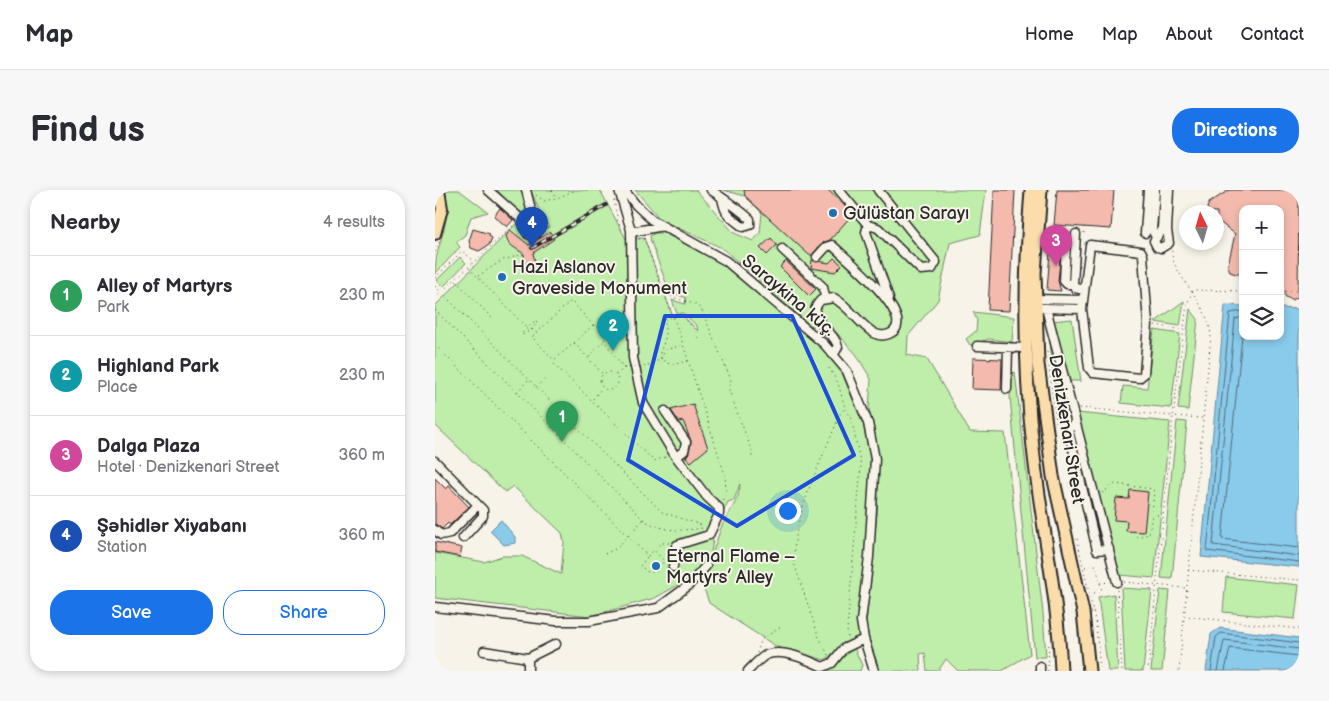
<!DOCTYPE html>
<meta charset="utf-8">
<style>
body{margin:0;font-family:"Balsamiq Sans",sans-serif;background:#f7f7f7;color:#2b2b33}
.controls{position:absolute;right:15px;top:15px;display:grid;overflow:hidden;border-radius:10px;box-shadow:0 2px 8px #0003}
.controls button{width:45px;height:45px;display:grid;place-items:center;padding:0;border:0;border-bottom:1px solid #e1e1e2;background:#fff;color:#2b2b33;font:25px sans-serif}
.compass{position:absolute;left:744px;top:15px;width:45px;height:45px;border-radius:50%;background:#fff;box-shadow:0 2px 8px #0003;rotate:355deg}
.you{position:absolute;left:352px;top:320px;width:18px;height:18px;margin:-12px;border:4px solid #fff;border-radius:50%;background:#1a73e8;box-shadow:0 0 0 8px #1a73e833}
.badge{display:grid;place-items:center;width:32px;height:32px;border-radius:50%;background:#1a73e8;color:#fff;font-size:16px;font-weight:700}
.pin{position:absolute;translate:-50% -41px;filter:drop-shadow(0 1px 2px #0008)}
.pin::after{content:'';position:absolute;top:26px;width:18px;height:15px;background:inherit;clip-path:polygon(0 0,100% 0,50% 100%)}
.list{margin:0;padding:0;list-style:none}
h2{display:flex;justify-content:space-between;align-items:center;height:65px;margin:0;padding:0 20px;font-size:21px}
h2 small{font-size:16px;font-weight:400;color:#7c7c81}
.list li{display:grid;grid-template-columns:32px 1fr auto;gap:15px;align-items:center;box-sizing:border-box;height:80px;padding:0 20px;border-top:1px solid #e1e1e2}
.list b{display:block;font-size:19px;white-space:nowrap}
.list p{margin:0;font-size:16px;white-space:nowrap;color:#7c7c81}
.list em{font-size:16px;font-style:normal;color:#7c7c81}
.actions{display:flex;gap:10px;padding:15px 20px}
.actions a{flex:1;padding:11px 0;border:1px solid #1a73e8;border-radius:20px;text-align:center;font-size:18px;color:#1a73e8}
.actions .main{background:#1a73e8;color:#fff}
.icon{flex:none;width:28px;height:28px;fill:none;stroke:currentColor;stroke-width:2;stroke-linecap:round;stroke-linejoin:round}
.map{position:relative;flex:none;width:864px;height:481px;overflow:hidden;border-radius:20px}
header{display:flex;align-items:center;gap:30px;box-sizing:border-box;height:70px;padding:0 25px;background:#fff;border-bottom:1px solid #e1e1e2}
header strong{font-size:24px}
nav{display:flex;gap:28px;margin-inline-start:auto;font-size:18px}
.intro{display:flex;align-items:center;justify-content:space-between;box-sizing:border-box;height:120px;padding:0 30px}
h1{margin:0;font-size:35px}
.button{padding:12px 22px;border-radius:20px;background:#1a73e8;color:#fff;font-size:18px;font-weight:700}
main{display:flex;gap:30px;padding:0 30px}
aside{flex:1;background:#fff;border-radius:20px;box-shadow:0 2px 8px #0003}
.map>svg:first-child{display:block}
.green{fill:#bfedaa;stroke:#758c6a}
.water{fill:#8acaeb;stroke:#648a9e}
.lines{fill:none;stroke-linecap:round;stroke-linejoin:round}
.shore{stroke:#516b78;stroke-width:1}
.building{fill:#f4baae;stroke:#2b2b2b}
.minor-casing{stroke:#2b2b2b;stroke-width:11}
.major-casing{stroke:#2b2b2b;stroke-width:14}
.highway-casing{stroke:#2b2b2b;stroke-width:15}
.path{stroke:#2b2b2b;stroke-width:1;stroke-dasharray:1 4;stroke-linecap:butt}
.minor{stroke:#f7f3e8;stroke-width:8}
.major{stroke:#faddab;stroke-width:10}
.highway{stroke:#faddab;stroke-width:11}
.rail-casing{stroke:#2b2b2b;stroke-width:4}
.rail{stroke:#f7f3e8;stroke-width:2;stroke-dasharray:5.5;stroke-linecap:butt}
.path-bridge{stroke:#2b2b2b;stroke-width:1;stroke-dasharray:1 4;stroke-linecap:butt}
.marked{fill:none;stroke:#1d4ed8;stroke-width:4;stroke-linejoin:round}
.poi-dot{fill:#1f6fb2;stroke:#f7f3e8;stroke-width:2}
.labels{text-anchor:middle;stroke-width:4;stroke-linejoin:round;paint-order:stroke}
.poi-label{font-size:18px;fill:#2b2b2b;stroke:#f7f3e8;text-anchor:start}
.street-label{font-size:18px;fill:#2b2b2b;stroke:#f7f3e8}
</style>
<header>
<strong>Map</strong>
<nav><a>Home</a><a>Map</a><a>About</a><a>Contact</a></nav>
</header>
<div class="intro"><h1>Find us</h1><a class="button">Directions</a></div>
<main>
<aside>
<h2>Nearby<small>4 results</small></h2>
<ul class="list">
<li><span class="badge" style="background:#2e9e5b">1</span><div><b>Alley of Martyrs</b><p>Park</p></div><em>230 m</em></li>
<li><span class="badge" style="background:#0f9aa8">2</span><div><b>Highland Park</b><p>Place</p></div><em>230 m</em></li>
<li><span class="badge" style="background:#d1479c">3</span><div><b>Dalga Plaza</b><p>Hotel · Denizkenari Street</p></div><em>360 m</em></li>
<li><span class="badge" style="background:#1a4fb4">4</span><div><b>Şəhidlər Xiyabanı</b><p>Station</p></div><em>360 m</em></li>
</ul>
<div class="actions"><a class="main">Save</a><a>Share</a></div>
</aside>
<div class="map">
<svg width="864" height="481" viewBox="0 0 864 481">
<rect width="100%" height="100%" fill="#f7f3e8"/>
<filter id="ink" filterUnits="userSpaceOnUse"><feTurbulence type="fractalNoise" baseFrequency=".02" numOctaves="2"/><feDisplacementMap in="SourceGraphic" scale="10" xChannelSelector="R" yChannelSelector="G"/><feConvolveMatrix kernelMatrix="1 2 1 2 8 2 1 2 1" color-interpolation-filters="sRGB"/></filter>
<g filter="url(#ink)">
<path class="green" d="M10,0H24L53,22L36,27L30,45L21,52L25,57L0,84C0,52 17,37 10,0Z
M62,0H88L98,40L92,38L87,27Z
M96,0H165L191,49L209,48L238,127L247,125L263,141L262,136L248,123L242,124L237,110L250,114L251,108L234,101L216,52L215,46L220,43H229L285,72L388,159L404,176L428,234L436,272L424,449L402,460L390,470L342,457L274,413L266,390C276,372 279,357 286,338C292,323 305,311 305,294L299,310L293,312L276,348L278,350L275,369L259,386L220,408L155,426L0,408V363L49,372L67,366H87L126,384L129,352L127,343L78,296L70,302L0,235V116L86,29L94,44H99L114,37L107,28Z
M200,0H261L299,43L318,51L325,43L327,23L310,6L288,0H551L545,45L515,53L503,110L473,146L472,165L492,169L535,242L570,243L595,464L567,481H523L511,469L503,481H492L490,463L485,464L486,481H445L434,449L431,433L442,324L444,273L434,218L436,189L421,164L389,129L377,137L287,58L226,30Z
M25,67L31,73L8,97L2,90Z
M749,111L745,136L720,132Z
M755,119L763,129L753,220L743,219Z
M538,122L579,127L577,152L554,149L535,155L531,149L541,141L542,130Z
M637,129L646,191H632L617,131Z
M719,140L745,144L736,218L686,213L688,196L712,198Z
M614,143L629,206L621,208Z
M580,182L608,423L611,467H600L575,207L577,183Z
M642,223L735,232L719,388L684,385Z
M742,231L752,232L737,389L726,388Z
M791,387L864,395L860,429L788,422Z
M686,398L717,400L708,481H690Z
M725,400L735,401L727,481H716Z
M679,404L683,481H673L663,407Z
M419,458L427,475L425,481H393Z"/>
<path class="water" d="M790,115L808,116V146H845V118L864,119V377L766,367Z
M66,330L80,347V353L69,355L55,341Z
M785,438L864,448V481H771L776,444Z"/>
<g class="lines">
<path class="shore" d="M808,121L795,123L772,361L864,372
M808,127L800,129L778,355L864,366
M808,136L787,349L864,358
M776,481L781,447L786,443L864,453
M783,481L789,450L864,459
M790,481L795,458L864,466"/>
</g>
<path class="building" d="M309,0H393L409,15L416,26L395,50L387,53L377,65H374L310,6Z
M559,0H580L574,121L553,120Z
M622,0H679L676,39L619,35Z
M794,0H864L863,107L857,110L851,107L845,98V19H808V84H801L795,82L793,75L800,44L782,30V22H774L772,18L774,13Z
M65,18L78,30L72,37L59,26Z
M38,39L55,44L54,46L57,48L54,55L44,61L36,58L34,51Z
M75,40L94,55L115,42L119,49L98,63L102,81L99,84L90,82L89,64L74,54L71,46Z
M336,48L342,55L332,65L325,58Z
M616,50L627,51L623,91L626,101L612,100Z
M399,68L407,75L400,82L376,78L377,70L394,73Z
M351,71L381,99L374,106L345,77Z
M538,168L567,169L566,200L537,199Z
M258,214L273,258L256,272L251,267L254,262L256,251L248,231L244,232L236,220Z
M0,288L11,299L14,296L34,317L15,335L13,333L7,339L0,334Z
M695,300L713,302L709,342L691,341L692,331L679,330L681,308L694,309Z
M0,352L27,358L25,367L0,362Z"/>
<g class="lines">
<g class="minor-casing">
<path id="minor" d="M53,0L86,29L93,44L102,43L91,0
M184,0L196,40L202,41L228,36
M189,0L201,15L217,30L291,71L389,154L412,181L433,233L440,269L434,367L426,431L429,449L439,481
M276,0C289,9 303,18 315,29V35L308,37C294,26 290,25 287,8
M404,0L433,35
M443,0L501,72L497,79L486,80L443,38L433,35L431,42L454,108
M720,0L717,40L721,47
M729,0L727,40L719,51L722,57L726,58L734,53L732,40L734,0
M196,40L198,168L208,213L239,264L272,307L284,318V324L274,345L242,355L240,359L238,377
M710,43L713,0
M641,44L638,94L640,98L649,100
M631,55L629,91L632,94H638
M655,55L706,61L708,65L713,134L709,184L704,188L658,183L654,178L647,119Z
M347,59L388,97L390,107
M382,67L391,57L397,55C408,66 488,130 454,144C449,146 444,146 439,143C424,134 415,117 399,108L386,110C367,128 400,140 403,157L399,164
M600,109L648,110
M607,118L647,119
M611,118L682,392
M542,156L590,158
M572,199L573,157
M230,221L251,252L249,261L241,267
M640,233L633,238L662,360L674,359
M0,271L48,320V326L28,348
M0,340L6,345L15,343L43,315
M0,417L121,431H154L223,418L253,396L271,376
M49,461L93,468V481
M93,468L121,454
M605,476V481
M313,481C318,476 324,469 331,465C347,458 373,470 388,477L397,473L408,459L429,449"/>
</g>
<g class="major-casing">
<path id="major" d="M0,44L7,19L4,0"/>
</g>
<g class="highway-casing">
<path id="highway" d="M596,0C589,88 588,170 598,258C606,333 623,406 626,481
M606,0L600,83L603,174L618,286L648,422L654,481"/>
</g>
<path class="path" d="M117,0L122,8
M101,5L109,11L122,8L141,0
M179,10L183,32L188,42
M314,20L319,15
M649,43V37
M204,49L209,48L246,148L290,285L291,300L287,312
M737,61C736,85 773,110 776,146L744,481
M0,62L5,51
M34,78L92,138
M43,86L68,70L89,64
M0,88L27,61L39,71
M21,91L57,128
M0,96L227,322L269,336
M845,101H864
M231,105L262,115L267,121L296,190L294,201L317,261V267L314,270
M0,108L80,34
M0,120L210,331C233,342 244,341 269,338
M158,135C165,136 170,140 174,146L169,150
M720,135L748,140
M97,139L88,145L86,144L101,130L102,133L97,139L101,143
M139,153L158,135L136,111L97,147L119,170L139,153L168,184
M0,155L213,366L226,353H236
M612,162L621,232
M154,167L169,151L189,178L181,185
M253,171L236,175L226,169L225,162L230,150V129L247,125L261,141L264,148
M119,174L219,271L233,266
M213,176L226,169L230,160L247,155
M394,178L403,193L410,218L416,227L426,276L412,440L413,449
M165 191a9 9 0 1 1 18 0a9 9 0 1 1-18 0Z
M101,197L111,188
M82,202L93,190
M158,209L167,198
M619,209H627
M645,218L738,226L713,481
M621,224L630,223
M767,228L738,226L752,114L758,100L808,101
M667,303L680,294L717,299L719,301L717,325H727
M701,347L714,344L717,325
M642,349L661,435L665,481
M170,364L182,358L208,330
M212,367L205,376L213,382H221L229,371L218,359
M650,377L661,375L667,401L655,404
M753,380L864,390
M689,392L750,398
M665,393L675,392
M682,400L687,481
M749,426L864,439
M322,463L326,450L347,436
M393,465L383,445L359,373C357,324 388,269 405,224L410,218
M613,481L614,451"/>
<use href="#minor" class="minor"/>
<use href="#major" class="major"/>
<use href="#highway" class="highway"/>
<g class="rail-casing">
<path id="rail" d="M97,58L171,15"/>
</g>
<use href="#rail" class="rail"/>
<path class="path-bridge" d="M189,178L213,176"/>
</g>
</g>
<path class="marked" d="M230,126H357L419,265L302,336L193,270Z"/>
<g class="poi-dot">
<circle cx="398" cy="23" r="5"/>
<circle cx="67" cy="87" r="5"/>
<circle cx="221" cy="376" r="5"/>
</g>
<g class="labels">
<g class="poi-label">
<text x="408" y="29">Gülüstan Sarayı</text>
<text x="77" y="83">Hazi Aslanov<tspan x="77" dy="21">Graveside Monument</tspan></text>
<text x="231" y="372">Eternal Flame –<tspan x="231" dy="21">Martyrs’ Alley</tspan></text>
</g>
<g class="street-label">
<text transform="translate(354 105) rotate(40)" y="6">Saraykina küç.</text>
<text transform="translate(632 239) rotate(81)" y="6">Denizkenari Street</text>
</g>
</g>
</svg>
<div class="controls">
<button>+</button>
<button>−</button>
<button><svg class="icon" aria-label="layers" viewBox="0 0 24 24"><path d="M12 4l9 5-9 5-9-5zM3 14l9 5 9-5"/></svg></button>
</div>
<svg class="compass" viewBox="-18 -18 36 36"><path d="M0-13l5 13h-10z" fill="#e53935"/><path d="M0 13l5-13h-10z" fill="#7c7c81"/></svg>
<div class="you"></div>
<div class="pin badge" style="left:127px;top:252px;background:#2e9e5b">1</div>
<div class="pin badge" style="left:178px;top:161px;background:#0f9aa8">2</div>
<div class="pin badge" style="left:621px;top:76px;background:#d1479c">3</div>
<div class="pin badge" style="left:97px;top:58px;background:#1a4fb4">4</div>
</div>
</main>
